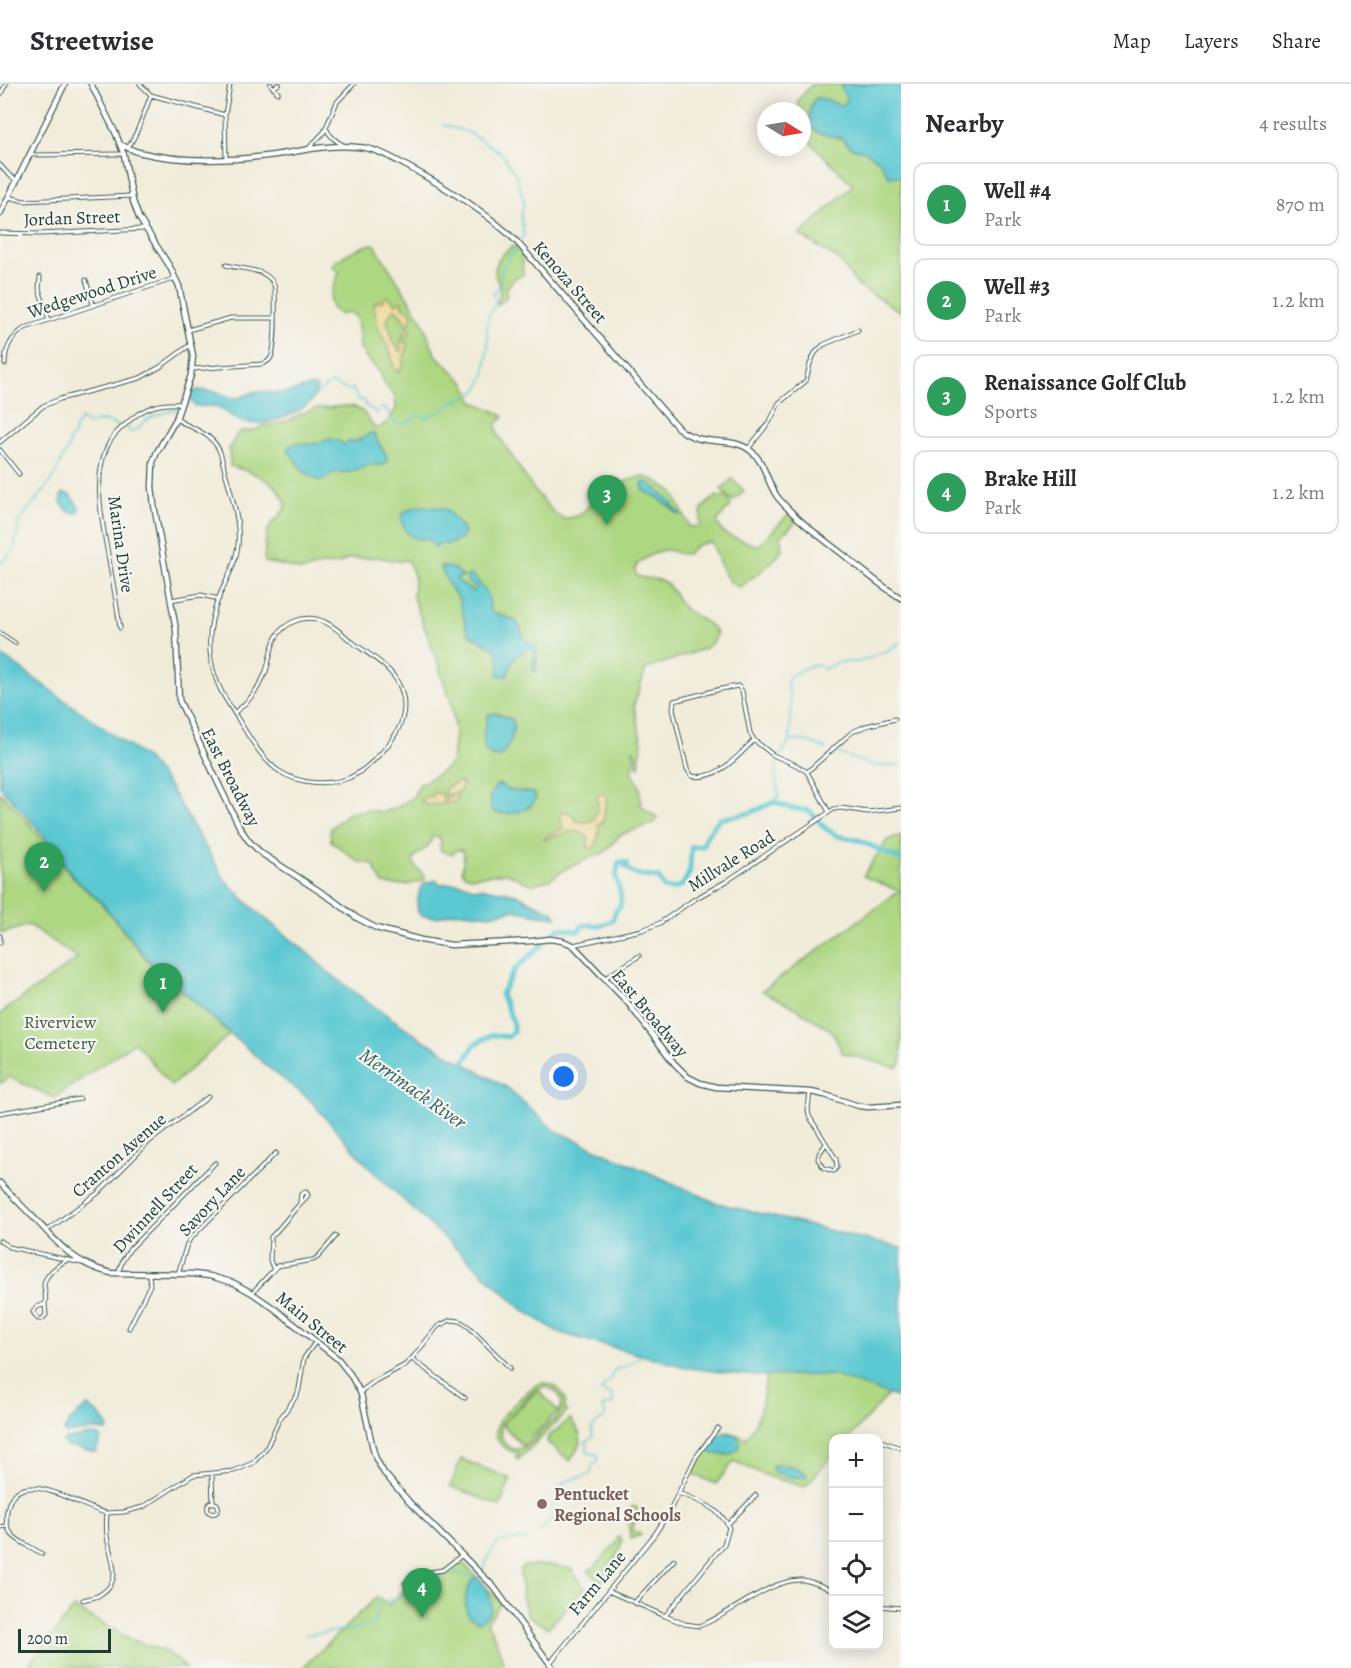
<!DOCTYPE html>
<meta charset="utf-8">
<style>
body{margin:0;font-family:Alegreya,serif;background:#f2f2f3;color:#2b2b33}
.controls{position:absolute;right:18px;bottom:18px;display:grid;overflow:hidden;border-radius:12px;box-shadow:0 3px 15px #0003}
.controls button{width:54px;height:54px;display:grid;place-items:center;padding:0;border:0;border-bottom:2px solid #e1e1e2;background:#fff;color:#2b2b33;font:30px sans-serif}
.compass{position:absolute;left:757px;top:18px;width:54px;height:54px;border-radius:50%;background:#fff;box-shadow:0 3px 15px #0003;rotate:101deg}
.scale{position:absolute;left:18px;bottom:15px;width:93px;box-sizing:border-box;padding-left:6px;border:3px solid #1f3d34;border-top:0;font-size:16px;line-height:21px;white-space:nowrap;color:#1f3d34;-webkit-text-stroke:4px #f6f6f2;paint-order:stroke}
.you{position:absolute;left:564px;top:993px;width:21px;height:21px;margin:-15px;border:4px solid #fff;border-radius:50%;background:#1a73e8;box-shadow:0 0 0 9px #1a73e833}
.badge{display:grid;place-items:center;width:39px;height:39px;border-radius:50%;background:#c8321e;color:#fff;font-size:20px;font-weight:700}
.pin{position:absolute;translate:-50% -50px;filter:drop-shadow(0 2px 3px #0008)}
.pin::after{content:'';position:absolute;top:32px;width:21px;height:18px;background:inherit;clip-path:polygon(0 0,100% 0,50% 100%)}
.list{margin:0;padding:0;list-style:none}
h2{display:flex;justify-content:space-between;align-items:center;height:78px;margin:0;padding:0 24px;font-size:26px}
h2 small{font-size:20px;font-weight:400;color:#7c7c81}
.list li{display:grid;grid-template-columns:39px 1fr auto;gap:18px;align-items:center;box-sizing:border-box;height:84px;margin:0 12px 12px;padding:0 12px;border:2px solid #e1e1e2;border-radius:12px}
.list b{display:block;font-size:22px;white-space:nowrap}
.list p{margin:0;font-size:20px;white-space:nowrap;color:#7c7c81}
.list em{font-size:20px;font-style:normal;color:#7c7c81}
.icon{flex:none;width:33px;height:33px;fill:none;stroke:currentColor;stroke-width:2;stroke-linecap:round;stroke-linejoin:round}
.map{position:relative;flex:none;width:901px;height:1584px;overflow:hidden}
header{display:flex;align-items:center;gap:36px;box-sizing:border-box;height:84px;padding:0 30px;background:#fff;border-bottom:2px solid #e1e1e2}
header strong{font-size:28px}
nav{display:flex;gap:33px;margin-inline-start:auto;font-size:21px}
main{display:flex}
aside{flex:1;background:#fff}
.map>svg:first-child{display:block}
.green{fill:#aed782;stroke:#668a5b;stroke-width:1.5;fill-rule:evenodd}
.sand{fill:#eeda9e;stroke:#868c69;stroke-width:1.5}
.water{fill:#5cc8d2;stroke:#3e8283;stroke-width:1.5}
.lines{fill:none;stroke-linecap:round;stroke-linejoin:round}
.stream{stroke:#5cc8d2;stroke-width:1.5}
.river{stroke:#5cc8d2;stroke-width:5}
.street-casing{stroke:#3e574d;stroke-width:5}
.secondary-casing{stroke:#3e574d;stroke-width:7}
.street{stroke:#fff;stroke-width:3}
.secondary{stroke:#fff;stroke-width:4.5}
.education-dot{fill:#8d6e63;stroke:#f6f6f2;stroke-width:2}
.labels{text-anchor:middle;stroke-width:4.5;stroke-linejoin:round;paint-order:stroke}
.street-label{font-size:18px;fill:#1f3d34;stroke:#f6f6f2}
.park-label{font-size:18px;fill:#3c5c44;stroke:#f6f6f2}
.education-label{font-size:18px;font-weight:bold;fill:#785e54;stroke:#f6f6f2;text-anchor:start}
.water-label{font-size:20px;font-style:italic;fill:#2e605c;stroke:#f6f6f2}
</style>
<header>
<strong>Streetwise</strong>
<nav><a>Map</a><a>Layers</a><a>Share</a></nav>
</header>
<main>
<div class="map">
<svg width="901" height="1584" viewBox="0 0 901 1584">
<rect width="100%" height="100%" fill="#f6f6f2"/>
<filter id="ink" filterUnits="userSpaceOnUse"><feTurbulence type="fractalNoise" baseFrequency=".0167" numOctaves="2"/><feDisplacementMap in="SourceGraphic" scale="12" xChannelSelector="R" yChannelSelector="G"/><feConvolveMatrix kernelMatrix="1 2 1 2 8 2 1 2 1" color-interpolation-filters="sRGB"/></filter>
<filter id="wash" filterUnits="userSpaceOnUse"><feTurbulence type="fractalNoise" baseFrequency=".008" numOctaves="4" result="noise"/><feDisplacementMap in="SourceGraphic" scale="24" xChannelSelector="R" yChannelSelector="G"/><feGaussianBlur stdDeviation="1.35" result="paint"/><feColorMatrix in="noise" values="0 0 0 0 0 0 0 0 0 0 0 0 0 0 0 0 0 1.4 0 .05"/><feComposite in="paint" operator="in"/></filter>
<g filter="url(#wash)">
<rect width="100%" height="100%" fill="#f1ecda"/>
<path class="green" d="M812,0H901V228L858,202L839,176L800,151L853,101L802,50V27H797L798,16Z
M372,160L376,161L377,165L422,236L435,270L465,299L474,318L495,327L504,333L496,340L498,351L534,406L555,430L564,435L580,431L588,422L610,407L627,397L642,392L655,396L672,407L690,443L700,442C701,422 701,423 717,412L720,414L726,410L721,405L732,395L744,407L733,417L726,411L731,422L717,437L721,446L727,451L758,462L790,429L798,436L781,452C780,457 783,463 781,467C778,476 749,496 740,503C724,500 718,473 712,459L710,458L697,461L687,470C677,471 672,465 664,466C657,467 638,477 636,483C634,486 635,488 637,492C646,496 656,493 664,498C674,504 677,518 685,525C693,531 712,540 716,548C718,555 711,560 706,564L646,585L634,621L642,659L639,683L637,682L636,670L633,666L634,674L633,689L640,703L641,721L646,726L657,733L656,738L620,751L605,768L567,784L549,796L533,800L525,798L507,789L471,793L465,791L462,787L464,769L461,766H457L451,770L441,767L440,764L441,757L440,754L433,753C431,757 429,762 425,765C420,769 411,772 414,780C417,787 423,786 425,796C411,801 398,803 383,800L375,786L374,780L359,778L331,757L330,748L331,744L348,729L369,726L383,728L398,723L413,713L419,701L441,688L450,680L452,676L455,648L451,617L442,594L439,581L413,514L414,492L412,485L407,476L398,477L376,473L348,475L338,480L322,481L301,487L286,482L265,478C263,472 266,447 270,442C274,435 282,432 285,424C287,419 285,416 282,412C272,394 249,387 230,382L229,365L237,350L242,347H252L266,341L277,340L288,337L299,331L314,325L346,322L355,323L363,328L375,344H380L390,335L396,324L395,312L386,302L380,288L367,275L360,264L358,242L355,231L348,228L341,231C321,222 335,202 339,188L332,182C340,171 359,164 372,160Z
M514,162L518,163L522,170L523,191L514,195L506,205L507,212L503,217L497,221C498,215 501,208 500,202C499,199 496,196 496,193C492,180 503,168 514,162Z
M0,709L27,736L76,797L100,818L148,877L168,898L183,908L230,950L171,1002L135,958L54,1014L9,993L0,1000V930L78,874L29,841L4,849L0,848Z
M901,751V980L897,984L843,969L831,946L794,923L762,907L899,807L863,792L887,756Z
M825,1290L844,1293L890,1309L849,1354H834L833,1371L805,1403L769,1393L734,1377L716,1400L693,1390C701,1374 707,1356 725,1350L726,1347L746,1354C760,1336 764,1314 766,1291Z
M544,1299C559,1301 567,1311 565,1325L567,1328L518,1376L515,1373L519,1369C504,1368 491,1355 498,1339C501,1332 528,1306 535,1302C539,1300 540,1300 544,1299ZM546,1303C552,1305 558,1307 560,1313C567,1328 550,1339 541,1347C536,1353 531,1360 524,1363C508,1371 497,1354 502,1340L523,1362L558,1327L538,1306L502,1340L535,1306Z
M570,1335C585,1354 583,1357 570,1377L547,1358L548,1353Z
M461,1375L511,1395L500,1422L450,1402Z
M634,1422L640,1426L632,1445L641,1451L631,1455L627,1434L629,1426Z
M619,1453L622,1456C620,1470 610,1484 602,1497H599L588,1487L589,1485L592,1486L618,1457L617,1455Z
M460,1476L501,1518L487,1539C495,1552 500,1564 503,1579L497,1584H302L377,1513L388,1521L419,1492L444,1488Z
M550,1481L571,1485L585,1504L548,1544L528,1532L522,1512L520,1486L524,1482Z
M74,1524L130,1555L167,1568L186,1584H26Z"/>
<path class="sand" d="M386,213H389L396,220L400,217L402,218L404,224L410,226L412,234L409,237L410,249L404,253L403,251L407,245L404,234L401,233L399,228L394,225L388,234L387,238L391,248L392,257L400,268L403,265L400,258L401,256L406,259L408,262L404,274L403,282L399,288L394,285L391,269L379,246L374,224L375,218L382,217Z
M458,698H461L463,701L456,712V718L428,721L421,718L422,715L429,712L433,715L432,710L434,708L438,710L442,709L443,716L446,717L445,713H450L456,708L447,711L445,709V704Z
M601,709L607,713L603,738L598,741L599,748L595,764H587C590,756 589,752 581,749C568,745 556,752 544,756L545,753L563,744L560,732L562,727C569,728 574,730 576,737L588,738L593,736L598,724L597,713Z"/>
<path class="water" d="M843,0H901V92L889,93L879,76L864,67L852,64L841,54L819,49L810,43C809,31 808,23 816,14L826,15L841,22L846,19L847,15L841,4Z
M311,302L317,303C316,328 267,342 246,339C234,337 228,327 217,323C209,321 201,324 194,321L190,314L193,307L199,306L218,308L229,313L239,314L254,308L286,309Z
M371,349L375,351C377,361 388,367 387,378L382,381H370L350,388H335L324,396H318L302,386L288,366V363L297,359L314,360L330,355L339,357L344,361L347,358L357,357Z
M645,398L651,400L673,420L671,421L679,428L681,431H679L657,413L644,407L642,400Z
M63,409L70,411L78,422L79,425L77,429H71C65,424 56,417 63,409Z
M426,422L442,424L447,426L462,444L463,450L461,455L450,460H439L435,464C434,462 432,458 429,456C425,454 424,456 419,455C407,453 399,440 403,429L415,423Z
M440,482L455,485L463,493L456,495L473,508L475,507L476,504L468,498L466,493L468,491L473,492L488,510L491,527C496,530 515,536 517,538C522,543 520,551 526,556C530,559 533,559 537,564L536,588L533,587L534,568L530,564C510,574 514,574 507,592H499L498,589L499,575L497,568L488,560L470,551L466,543L459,515L448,500Z
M0,570L147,675L169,702L225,796L256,827L302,864L326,886L365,916L425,957L508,1004L554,1046L717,1119L901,1164V1315L833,1291L754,1292L689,1284L560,1249L523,1226L414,1126L370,1084L309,1015L269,984L184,908L165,888L148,876L101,818L75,795L35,741L0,703Z
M496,629L513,636C515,651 510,662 500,673L492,672L486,669C481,657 484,644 488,632L489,630Z
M499,700L509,706L533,709L536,713C532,729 509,731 495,729C487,720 489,706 499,700Z
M436,796L440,800L457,799L465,800L473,804H483L517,810L525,815L554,828L557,833L538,831L513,826L489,831L464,828L452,829L437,833L422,832L418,828L417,820L420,804L424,800Z
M88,1322L101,1332L108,1342L107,1347L93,1346L66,1350L64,1347C69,1336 78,1329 88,1322Z
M725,1348L737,1351L741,1359L738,1365L730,1371L714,1370L708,1367L712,1356Z
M89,1351L99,1352L101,1354L96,1368L67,1362L63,1359V1356Z
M773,1381C788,1381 796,1381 807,1391L805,1393C794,1394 781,1393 772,1386Z
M477,1493C486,1500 495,1518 490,1528C487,1533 483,1535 479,1538C476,1536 472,1535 470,1533C461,1523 466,1499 477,1493Z"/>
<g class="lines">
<path class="stream" d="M443,41L468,48L500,68L516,91L524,117L521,133L524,150L521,155
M317,310L331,299L347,306L353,305L357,315L364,316L366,323L371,324L377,330L379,325L383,324L388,327L390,335C404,343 406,341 418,330L424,334L442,327L455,316L459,318L461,314L466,313L467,312
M469,311L477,307L485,290L488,260L487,243L489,231L496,218L493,210L501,201C499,184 504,180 514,167H518L519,165
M185,323L192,318
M128,342L129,347L131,348C141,345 140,341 147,336C153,331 169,328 177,325
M0,479L12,469L18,448V439L52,396L69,362V357L75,349L74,347L81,335L87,340L99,337L101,339L103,337L121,342
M791,657C807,655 812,659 827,665
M835,668L868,680L881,682L901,681
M781,670L790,657L791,619L787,600L789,593L802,585L817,580L824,585L838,578H858L864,575L872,574L878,569L885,568L901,558
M774,718L779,711L775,690L778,679
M553,1421L559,1411L556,1406L562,1402L566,1397L591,1390L592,1382L599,1375L597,1370L588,1369L586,1358L593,1353L591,1344L606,1332L602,1323L613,1320L612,1311L601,1307L605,1300L611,1296L612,1289L615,1286L629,1281L642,1271
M539,1447C547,1442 553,1438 553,1429
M484,1484L491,1467L500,1457L527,1455
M305,1551L353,1545L373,1540L379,1519L405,1512L413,1504C428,1503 437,1497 449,1488L469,1491L474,1495"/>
<path class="river" d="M552,851L559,844L578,847C585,836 591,843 602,841C604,840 609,838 612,837L616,826L620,823L621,813L616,792L619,778L627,779L625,782C635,794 645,791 659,794L664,804L672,805L683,801L690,787L691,763L703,762L705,754L719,735L750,729L774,718L791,724L810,727L825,744L837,752L859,756L901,776
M460,984L475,960L492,951L508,953L513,948V938L501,910L515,885L543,860"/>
</g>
</g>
<g filter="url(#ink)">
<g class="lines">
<g class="street-casing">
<path id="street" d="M140,0L151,11L225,31
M270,0L278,9
M273,4L279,0
M0,11L6,0
M326,44C329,52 337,58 345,62
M128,64C139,47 144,29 151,11
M307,66L324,48L337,18L354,0
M30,71L124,70
M226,75L225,31L230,0
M0,81L8,90L17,97
M9,113L24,117L132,112
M0,149L40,150L145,145
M40,193L39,205L49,236
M86,196L93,220
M188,246L231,234H275
M5,280C5,264 11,253 25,244L176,194
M192,285L262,280C265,279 268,278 270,275C277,267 275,218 275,205C272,184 243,186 226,181
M176,335C194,346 214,349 221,371C227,399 241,433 238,461C236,480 226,496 219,513C204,551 207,588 230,622C243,642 260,675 279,687C298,700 327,702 349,694C362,688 372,679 381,669C398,651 411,629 400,603C392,583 368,570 351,557C335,543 318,528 295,537C269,548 273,569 265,590C258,606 248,619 234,629
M0,358L43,322L60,315L140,294L160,283L190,261
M748,365L770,337L779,319L806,297L810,280L815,269L823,261L858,246
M0,366L19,390
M170,516L201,511L219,515
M120,544C117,521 113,499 109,476C103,442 92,396 107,363C111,353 119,346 127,339C143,323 159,319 181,320
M0,549L15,559
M754,656L750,649L742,607L738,602L721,605L674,617L673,625L687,685L692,692C717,697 738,672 754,656L773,671L796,681L807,688L829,728
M807,688L852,648L866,642L895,635
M0,852V859
M573,861L642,846L660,839L693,816L727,797L834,725L841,724L868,728L901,724
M605,894L639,872
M810,1008L808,1025L809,1032L836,1075L837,1083L834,1087L824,1084L818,1075L819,1070L825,1061
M0,1029L80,1015
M46,1147L98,1109L150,1057L208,1013
M0,1157L9,1163L82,1179
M273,1184L270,1176L271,1153C281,1143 289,1132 298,1122C301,1118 305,1116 308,1111L306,1108L301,1110L300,1119
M118,1189L123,1176L130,1165L215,1079
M178,1190L187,1160L190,1155L276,1069
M252,1209L277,1182L313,1176L318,1173L336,1152
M45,1220L46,1231L42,1235H38L33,1228L37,1223L45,1220C47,1212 44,1207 44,1200C45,1191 59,1180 67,1176
M129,1244L150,1201L149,1190
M412,1275L465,1314
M360,1308L375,1297L405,1281L414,1272L438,1242L451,1236L460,1237L469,1243L510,1284
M863,1354H872
M878,1356L901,1364
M212,1389L213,1419
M207.5 1424a5.5 5.5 0 1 1 11 0a5.5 5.5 0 1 1-11 0Z
M107,1429L124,1428L143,1423L193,1391L234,1387L253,1379L266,1365L279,1336L297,1311L299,1305L304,1274L316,1257
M728,1440L756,1411
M0,1443L8,1442
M42,1470C25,1458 2,1455 7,1427C15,1376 81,1425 107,1429C106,1440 106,1451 109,1462C113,1480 121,1497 101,1510C96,1514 89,1514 83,1516
M405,1499L417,1490L443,1486L462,1471
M608,1507L665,1532L724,1460L729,1444C722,1425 696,1415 678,1409
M634,1519L674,1476
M878,1522L901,1524
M665,1532L685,1540L699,1542C729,1532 771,1494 802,1496C813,1497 824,1503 834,1507
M550,1579L655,1450L669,1428L696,1373L718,1344"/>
</g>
<g class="secondary-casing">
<path id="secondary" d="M91,0L116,50L124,71L133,117L139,134L170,183L179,202L193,272L191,291L176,335L157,368L153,378L152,403L154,421L176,546L179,616L220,703L240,744L248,756L261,769L333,816L357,834L376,844L421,856L451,861L532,857L550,855L563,857L573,861L628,919L674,979L688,993L700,999L716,1003L811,1008L825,1011L859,1022L868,1023L901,1021
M121,61C127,63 132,66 138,68C182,79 230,77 275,71C301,67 330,60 357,63C378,64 397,77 416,87C451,107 488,129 517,158L678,344C703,365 730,350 751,367C766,379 767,401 779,415C798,437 823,455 845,472C863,487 881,502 901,514
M0,130L65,0
M0,1099C12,1112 24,1124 36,1136C59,1161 76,1181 111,1189L193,1190L210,1192L234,1199L252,1209L275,1225L338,1275L350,1290L361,1310L373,1365L376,1375L384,1389L410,1419L494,1503L553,1584"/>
</g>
<use href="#street" class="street"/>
<use href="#secondary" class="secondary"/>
</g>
</g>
<circle class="education-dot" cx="542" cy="1420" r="6"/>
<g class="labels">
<g class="street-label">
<text transform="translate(72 134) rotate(-2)" y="6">Jordan Street</text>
<text transform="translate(570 198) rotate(49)" y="6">Kenoza Street</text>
<text transform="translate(92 208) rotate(-18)" y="6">Wedgewood Drive</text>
<text transform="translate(121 460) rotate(82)" y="6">Marina Drive</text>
<text transform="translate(231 693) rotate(63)" y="6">East Broadway</text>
<text transform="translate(731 777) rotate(-32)" y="6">Millvale Road</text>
<text transform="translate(650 929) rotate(50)" y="6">East Broadway</text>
<text transform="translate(119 1071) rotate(-41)" y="6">Cranton Avenue</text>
<text transform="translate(212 1117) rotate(-47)" y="6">Savory Lane</text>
<text transform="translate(155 1124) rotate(-47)" y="6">Dwinnell Street</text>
<text transform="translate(312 1238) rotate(39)" y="6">Main Street</text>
<text transform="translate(597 1499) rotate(-50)" y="6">Farm Lane</text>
</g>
<g class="park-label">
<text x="60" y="944">Riverview<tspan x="60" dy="21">Cemetery</tspan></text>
</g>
<g class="education-label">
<text x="554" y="1416">Pentucket<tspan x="554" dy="21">Regional Schools</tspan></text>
</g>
<g class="water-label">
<text transform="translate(413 1004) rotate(35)" y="7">Merrimack River</text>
</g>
</g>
</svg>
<div class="controls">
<button>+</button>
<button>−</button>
<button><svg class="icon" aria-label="locate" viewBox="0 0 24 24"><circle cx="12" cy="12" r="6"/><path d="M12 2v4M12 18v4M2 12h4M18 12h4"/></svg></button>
<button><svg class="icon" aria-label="layers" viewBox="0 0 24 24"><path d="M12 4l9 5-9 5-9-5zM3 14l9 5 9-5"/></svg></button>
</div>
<svg class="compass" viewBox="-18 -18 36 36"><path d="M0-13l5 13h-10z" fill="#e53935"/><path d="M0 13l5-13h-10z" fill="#7c7c81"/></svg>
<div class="scale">200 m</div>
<div class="you"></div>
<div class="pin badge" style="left:163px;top:929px;background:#2e9e5b">1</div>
<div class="pin badge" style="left:44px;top:808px;background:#2e9e5b">2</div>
<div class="pin badge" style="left:607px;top:441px;background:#2e9e5b">3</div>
<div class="pin badge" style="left:422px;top:1534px;background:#2e9e5b">4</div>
</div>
<aside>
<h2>Nearby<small>4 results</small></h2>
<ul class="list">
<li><span class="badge" style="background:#2e9e5b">1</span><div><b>Well #4</b><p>Park</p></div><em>870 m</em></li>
<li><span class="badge" style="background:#2e9e5b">2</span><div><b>Well #3</b><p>Park</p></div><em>1.2 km</em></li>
<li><span class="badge" style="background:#2e9e5b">3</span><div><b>Renaissance Golf Club</b><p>Sports</p></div><em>1.2 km</em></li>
<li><span class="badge" style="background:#2e9e5b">4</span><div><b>Brake Hill</b><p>Park</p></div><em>1.2 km</em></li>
</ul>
</aside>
</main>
